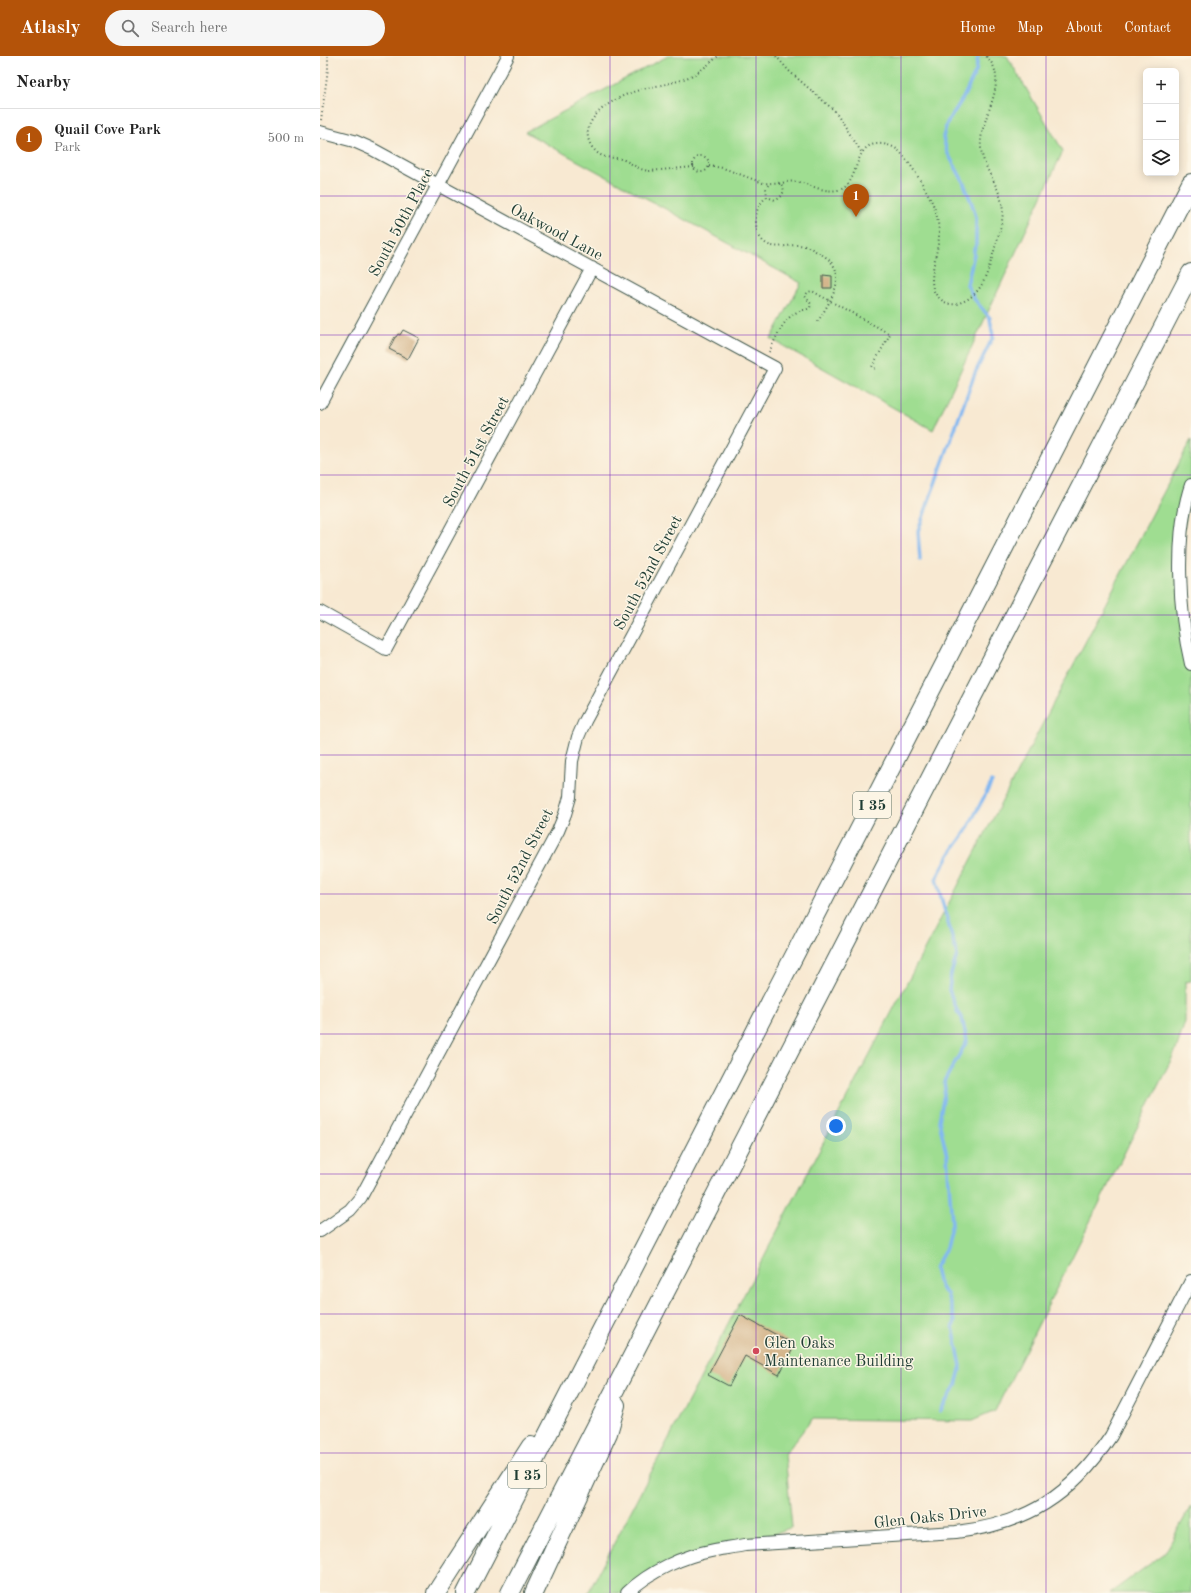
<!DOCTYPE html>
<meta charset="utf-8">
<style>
body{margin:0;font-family:"Old Standard TT",serif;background:#f6f6f6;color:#222}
.controls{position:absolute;right:12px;top:12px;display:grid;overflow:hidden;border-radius:6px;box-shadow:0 2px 10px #0003}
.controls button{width:36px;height:36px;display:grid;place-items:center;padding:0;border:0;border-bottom:1px solid #e0e0e0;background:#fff;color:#222;font:20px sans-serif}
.you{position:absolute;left:516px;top:1070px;width:14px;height:14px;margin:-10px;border:3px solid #fff;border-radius:50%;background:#1a73e8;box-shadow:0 0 0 6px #1a73e833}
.badge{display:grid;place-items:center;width:26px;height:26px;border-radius:50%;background:#b45309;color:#fff;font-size:13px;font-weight:700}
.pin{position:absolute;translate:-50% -33px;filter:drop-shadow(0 1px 2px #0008)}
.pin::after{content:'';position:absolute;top:21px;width:14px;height:12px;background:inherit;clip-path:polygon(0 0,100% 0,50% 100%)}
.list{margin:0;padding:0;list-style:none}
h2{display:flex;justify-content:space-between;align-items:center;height:52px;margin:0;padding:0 16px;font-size:17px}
h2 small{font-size:13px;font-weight:400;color:#767676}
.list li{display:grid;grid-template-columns:26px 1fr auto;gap:12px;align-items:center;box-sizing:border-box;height:60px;padding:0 16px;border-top:1px solid #e0e0e0}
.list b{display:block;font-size:15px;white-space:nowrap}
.list p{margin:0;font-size:13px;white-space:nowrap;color:#767676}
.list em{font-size:13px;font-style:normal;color:#767676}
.icon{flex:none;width:22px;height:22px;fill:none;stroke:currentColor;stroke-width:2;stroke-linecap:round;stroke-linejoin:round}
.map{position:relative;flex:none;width:871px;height:1537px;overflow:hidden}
header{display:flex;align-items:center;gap:24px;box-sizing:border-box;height:56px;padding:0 20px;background:#b45309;color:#fff}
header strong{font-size:19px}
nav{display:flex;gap:22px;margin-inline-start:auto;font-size:14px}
.search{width:280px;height:36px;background:#f6f6f6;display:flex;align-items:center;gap:10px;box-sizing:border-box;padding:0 14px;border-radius:22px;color:#767676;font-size:15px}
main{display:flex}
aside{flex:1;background:#fff}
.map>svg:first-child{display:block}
.green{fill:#9fdd91;stroke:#5f8d62}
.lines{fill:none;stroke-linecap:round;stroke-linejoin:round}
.stream{stroke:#82b8f1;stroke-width:3.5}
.building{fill:#ceaa7d}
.minor-casing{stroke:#40574c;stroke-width:14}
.highway-casing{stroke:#40574c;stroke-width:20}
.path{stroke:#40574c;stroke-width:2;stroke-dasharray:1 3;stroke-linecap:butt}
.minor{stroke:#fff;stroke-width:12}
.highway{stroke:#fff;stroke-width:18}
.grid{fill:none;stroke:#7b2cbf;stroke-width:1;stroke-opacity:0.55}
.poi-dot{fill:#d1495b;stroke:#fcf5e5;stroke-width:1.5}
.labels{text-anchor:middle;stroke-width:3;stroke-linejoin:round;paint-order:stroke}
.shield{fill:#fcf5e5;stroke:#617469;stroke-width:1}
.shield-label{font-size:15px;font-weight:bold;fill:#1f3d34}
.street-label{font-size:16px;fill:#1f3d34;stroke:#fcf5e5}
.poi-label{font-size:16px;fill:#1f3d34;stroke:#fcf5e5;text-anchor:start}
</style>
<header>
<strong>Atlasly</strong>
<div class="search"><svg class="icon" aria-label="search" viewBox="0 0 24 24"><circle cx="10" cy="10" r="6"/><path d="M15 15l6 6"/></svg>Search here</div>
<nav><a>Home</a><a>Map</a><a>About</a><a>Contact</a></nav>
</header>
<main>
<aside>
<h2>Nearby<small></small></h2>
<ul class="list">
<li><span class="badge">1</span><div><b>Quail Cove Park</b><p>Park</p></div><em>500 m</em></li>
</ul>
</aside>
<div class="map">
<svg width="871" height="1537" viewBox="0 0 871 1537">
<rect width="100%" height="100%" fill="#fcf5e5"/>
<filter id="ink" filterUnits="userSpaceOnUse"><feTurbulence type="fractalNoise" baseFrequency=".025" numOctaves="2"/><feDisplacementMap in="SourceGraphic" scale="8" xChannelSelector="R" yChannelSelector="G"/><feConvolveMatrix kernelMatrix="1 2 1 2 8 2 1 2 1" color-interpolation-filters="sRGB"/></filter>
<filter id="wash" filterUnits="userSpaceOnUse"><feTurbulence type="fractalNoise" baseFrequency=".012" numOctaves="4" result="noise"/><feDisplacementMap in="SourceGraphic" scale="16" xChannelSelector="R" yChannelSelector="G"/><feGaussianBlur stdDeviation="0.9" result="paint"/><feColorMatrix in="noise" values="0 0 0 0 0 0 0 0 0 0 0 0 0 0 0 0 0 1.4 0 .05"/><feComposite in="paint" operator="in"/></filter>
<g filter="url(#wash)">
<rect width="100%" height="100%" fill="#f8e9d2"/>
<path class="green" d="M348,0H687L743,95L613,374L451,283L481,227L205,76Z
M871,384V429L861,489L871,608V925L865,926V966L856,994L675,1355L652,1365L492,1363L465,1398L472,1471L425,1489L372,1500L307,1537H268Z
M871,1450V1537H790L845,1497Z"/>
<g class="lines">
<path class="stream" d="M600,504L598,475L655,317L673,281L670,262L655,244L647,229L654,198V193L656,190V161L652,148L643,125L627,96L623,81L627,67L643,42L656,15L658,0
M620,1355L636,1329L641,1310L633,1271L635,1265L627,1238L622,1233L618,1225L615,1212L626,1192L632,1167L627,1100L619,1065L625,1033L624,1026L647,985L642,962L638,957L629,934L631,918L637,899L616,823L629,799L645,777L672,726"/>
</g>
<g id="blocks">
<path class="building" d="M503,219L512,220V232H503Z
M83,274L99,282L88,303L69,293L75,281H76L78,278L80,279Z
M420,1259L475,1289L459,1319L425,1300L409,1330L388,1319Z"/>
</g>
</g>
<g filter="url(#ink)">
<use href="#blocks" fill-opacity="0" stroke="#40574c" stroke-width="1"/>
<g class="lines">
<g class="minor-casing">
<path id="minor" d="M0,76L34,85L52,93L455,312L265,665L258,681L252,705L250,741L245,758L238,775L41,1141L30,1154L0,1175
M0,347L188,0
M871,429C854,479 859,557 871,608
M0,556L66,593L272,212
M307,1537C330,1515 363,1500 395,1494C405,1492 415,1491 425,1489L636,1476C707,1468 751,1440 791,1380L871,1225"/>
</g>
<g class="highway-casing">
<path id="highway" d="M116,1537L211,1390
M146,1537L625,607L871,127
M190,1537L871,217
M214,1537L288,1377L296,1349"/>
</g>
<path class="path" d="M456,0L469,15L516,56L542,97
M1,64L8,13V0
M373 108a8 8 0 1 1 16 0a8 8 0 1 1-16 0Z
M389,110L403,112L443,127C449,128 455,126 459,127C468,132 462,143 455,144L447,141L446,132L449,128
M374,111L329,115C319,114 313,108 304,104C291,99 283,106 272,91C255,65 292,43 313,36C330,30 349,29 366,22C379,17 388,9 398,0
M459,128C483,119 495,138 518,134C540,130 532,90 556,88C564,87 574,90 579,95C589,104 612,142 615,154C618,163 619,172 619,181C618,196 608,222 614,235C617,242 627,250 636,248C638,248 641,246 644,245C664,236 668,214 674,195C678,179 685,164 682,148C678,125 659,109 661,85C662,58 691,24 666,0
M447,141C439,147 436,154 436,164C436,172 437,178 442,184C453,197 471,186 485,190C490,191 495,195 499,197C533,215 511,243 497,267
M449,296C456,282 463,263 477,256C481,254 486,254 490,252L491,248L485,240L488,236L492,235L570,278L552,311L558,314"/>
<use href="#minor" class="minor"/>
<use href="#highway" class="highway"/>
</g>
</g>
<path class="grid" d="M145,0V1537M290,0V1537M436,0V1537M581,0V1537M726,0V1537M0,140H871M0,279H871M0,419H871M0,559H871M0,699H871M0,838H871M0,978H871M0,1118H871M0,1258H871M0,1397H871"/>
<circle class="poi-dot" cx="436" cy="1295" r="4"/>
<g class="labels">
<g class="shield">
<rect x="533" y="736" width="38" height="26" rx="3"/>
<rect x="188" y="1406" width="38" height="26" rx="3"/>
</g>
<g class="shield-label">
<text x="552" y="754">I 35</text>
<text x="207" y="1424">I 35</text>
</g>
<g class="street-label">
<text transform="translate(80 166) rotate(-62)" y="6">South 50th Place</text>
<text transform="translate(237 175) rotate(28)" y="6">Oakwood Lane</text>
<text transform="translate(155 395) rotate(-62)" y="6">South 51st Street</text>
<text transform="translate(327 516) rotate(-62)" y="6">South 52nd Street</text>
<text transform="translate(199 810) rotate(-63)" y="6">South 52nd Street</text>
<text transform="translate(610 1460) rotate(-6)" y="6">Glen Oaks Drive</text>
</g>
<g class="poi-label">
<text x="444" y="1292">Glen Oaks<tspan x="444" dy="18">Maintenance Building</tspan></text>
</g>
</g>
</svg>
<div class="controls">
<button>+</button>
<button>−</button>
<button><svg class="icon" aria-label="layers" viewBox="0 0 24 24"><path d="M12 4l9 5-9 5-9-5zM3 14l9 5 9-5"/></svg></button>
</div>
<div class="you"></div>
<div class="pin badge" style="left:536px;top:161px">1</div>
</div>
</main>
